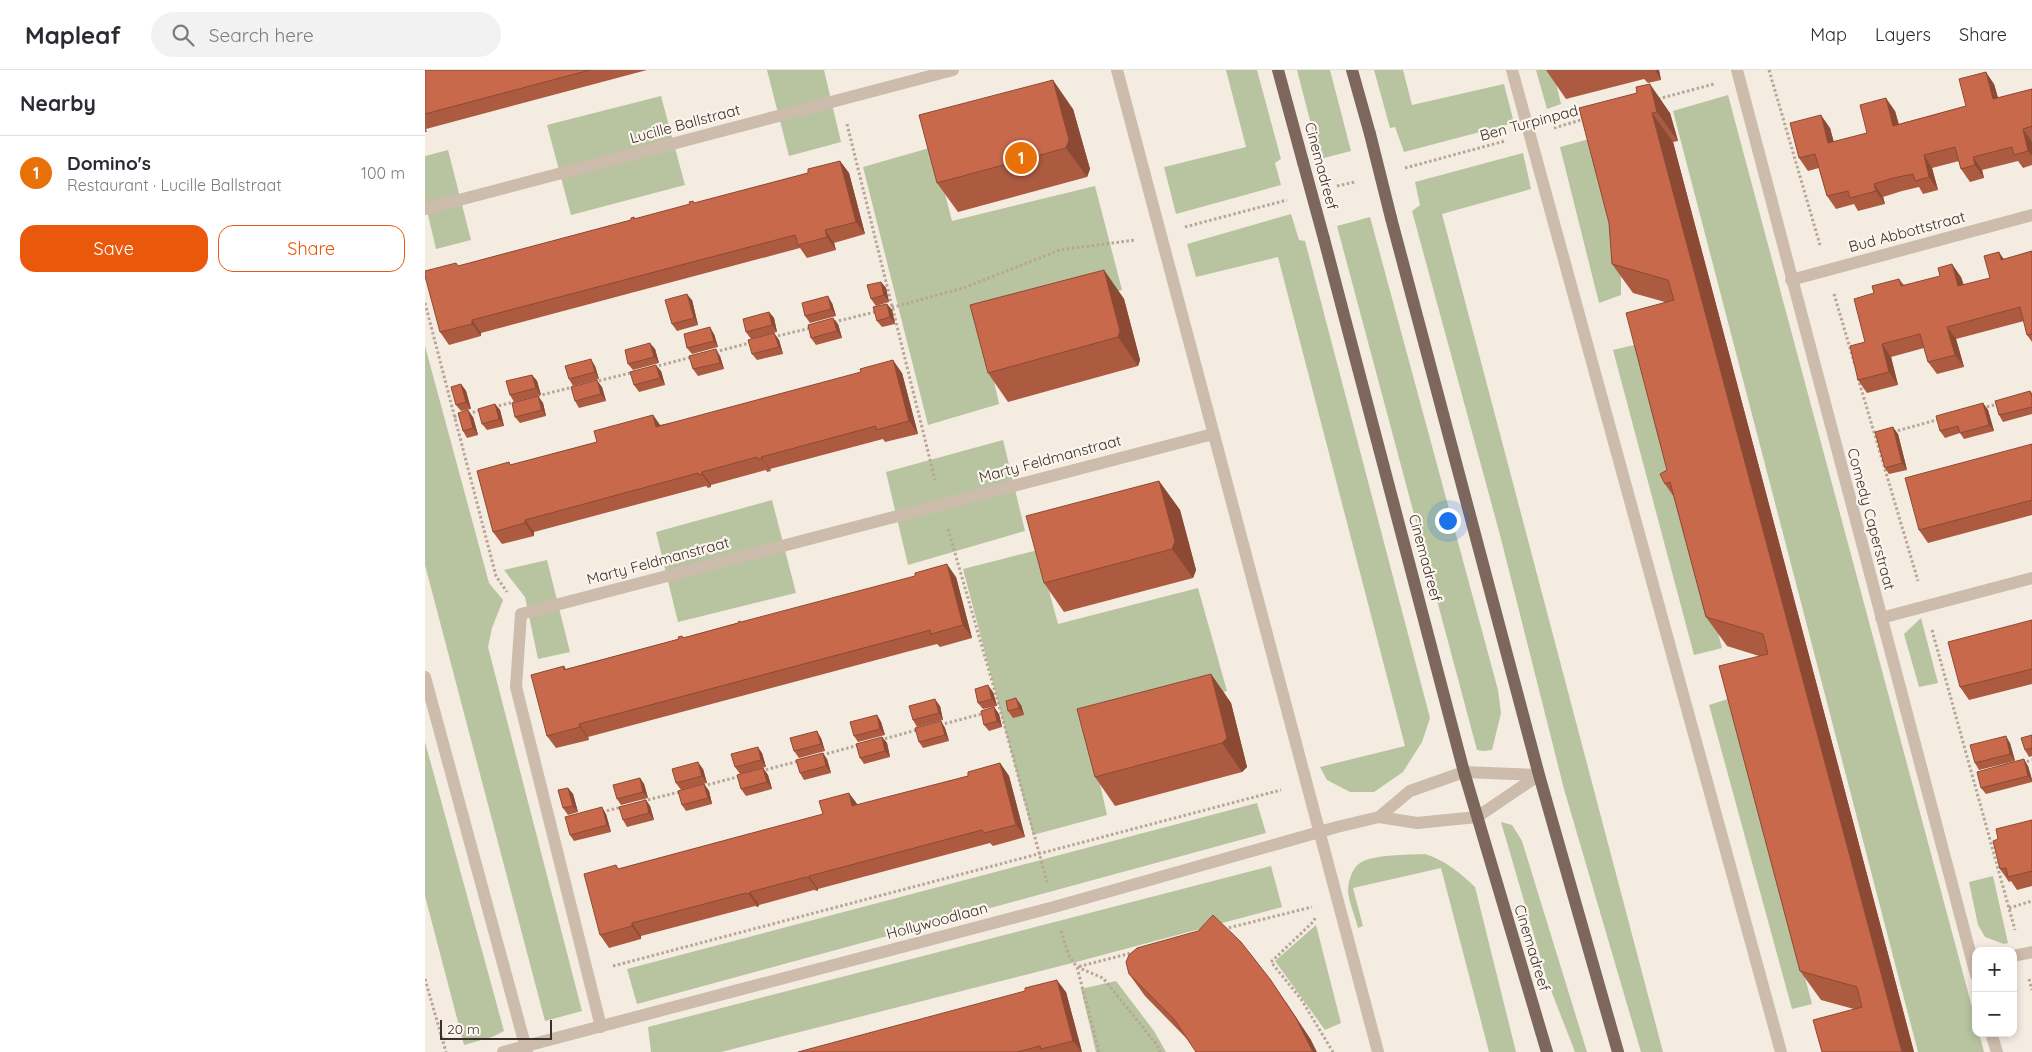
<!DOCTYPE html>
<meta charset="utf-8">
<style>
body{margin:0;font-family:Quicksand,sans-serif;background:#f2f2f3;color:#2b2b33}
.controls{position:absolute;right:15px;bottom:15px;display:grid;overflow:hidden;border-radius:10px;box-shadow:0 2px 8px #0003}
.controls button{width:45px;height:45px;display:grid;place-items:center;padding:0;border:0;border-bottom:1px solid #e1e1e2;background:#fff;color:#2b2b33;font:25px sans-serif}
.scale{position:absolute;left:15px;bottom:12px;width:112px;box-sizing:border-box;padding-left:5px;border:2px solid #3b302b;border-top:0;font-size:14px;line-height:18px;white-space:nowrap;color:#3b302b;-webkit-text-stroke:4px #fbf5ee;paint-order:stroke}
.you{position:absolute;left:1022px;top:450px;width:18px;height:18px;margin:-12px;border:4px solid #fff;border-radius:50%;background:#1a73e8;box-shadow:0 0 0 8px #1a73e833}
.badge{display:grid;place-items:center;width:32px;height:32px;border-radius:50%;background:#ea580c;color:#fff;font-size:16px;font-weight:700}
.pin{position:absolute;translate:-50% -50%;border:2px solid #fff;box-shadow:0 1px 5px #0006}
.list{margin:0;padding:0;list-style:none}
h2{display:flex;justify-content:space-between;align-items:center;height:65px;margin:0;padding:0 20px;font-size:21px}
h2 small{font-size:16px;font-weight:400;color:#7c7c81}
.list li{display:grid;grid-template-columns:32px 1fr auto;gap:15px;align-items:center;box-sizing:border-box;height:75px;padding:0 20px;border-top:1px solid #e1e1e2}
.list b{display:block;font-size:19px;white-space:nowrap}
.list p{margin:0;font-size:16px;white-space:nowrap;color:#7c7c81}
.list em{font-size:16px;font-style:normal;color:#7c7c81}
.actions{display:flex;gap:10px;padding:15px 20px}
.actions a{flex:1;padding:11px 0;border:1px solid #ea580c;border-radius:15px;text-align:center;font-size:18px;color:#ea580c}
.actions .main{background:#ea580c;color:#fff}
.icon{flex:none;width:28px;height:28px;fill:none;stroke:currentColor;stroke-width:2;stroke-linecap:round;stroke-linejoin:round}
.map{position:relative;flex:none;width:1607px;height:982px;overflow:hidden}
header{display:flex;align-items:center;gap:30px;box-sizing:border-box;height:70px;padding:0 25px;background:#fff;border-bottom:1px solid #e1e1e2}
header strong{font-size:24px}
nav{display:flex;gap:28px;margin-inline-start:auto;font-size:18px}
.search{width:350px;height:45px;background:#f2f2f3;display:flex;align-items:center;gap:12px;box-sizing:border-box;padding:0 18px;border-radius:28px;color:#7c7c81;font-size:19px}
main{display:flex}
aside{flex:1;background:#fff}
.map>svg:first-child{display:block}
.green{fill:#b8c4a0}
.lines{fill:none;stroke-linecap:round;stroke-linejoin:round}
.path{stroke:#b9a596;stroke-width:3;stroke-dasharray:2.5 2.5;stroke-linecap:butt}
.minor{stroke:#cdbbac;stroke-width:12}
.major{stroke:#7d675c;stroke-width:12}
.major-bridge{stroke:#7d675c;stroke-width:12}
.wall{fill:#ac5a40}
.shaded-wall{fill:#8c4a34}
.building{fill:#c8694b;stroke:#8c4a34}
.labels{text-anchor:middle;stroke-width:4.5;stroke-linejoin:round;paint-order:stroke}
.street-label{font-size:15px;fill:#3b302b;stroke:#fbf5ee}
</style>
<header>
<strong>Mapleaf</strong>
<div class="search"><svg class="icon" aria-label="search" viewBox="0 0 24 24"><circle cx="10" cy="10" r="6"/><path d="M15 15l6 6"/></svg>Search here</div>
<nav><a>Map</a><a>Layers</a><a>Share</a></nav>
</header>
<main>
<aside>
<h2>Nearby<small></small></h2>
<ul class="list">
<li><span class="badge" style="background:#e8710a">1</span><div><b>Domino's</b><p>Restaurant · Lucille Ballstraat</p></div><em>100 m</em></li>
</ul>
<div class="actions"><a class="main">Save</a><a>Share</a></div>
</aside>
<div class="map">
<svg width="1607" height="982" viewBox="0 0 1607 982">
<rect width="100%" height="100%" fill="#f4ebe1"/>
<path class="green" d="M342,0H399L416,72L364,86Z
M801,0H832L856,89L850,93L856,115L751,144L739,97L821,77Z
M872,0H905L926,81L895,89Z
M949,0H978L987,35L1079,14L1089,53L979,82L970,57L965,58Z
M1111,0H1128L1136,34L1122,39Z
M1303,25L1551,952V963H1554L1559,982H1493L1248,41Z
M236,26L260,115L146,145L122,55Z
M1168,68L1196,186V225L1174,233L1135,77Z
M508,77L527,151L670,116L697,220L558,259L574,334L503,355L438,97Z
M23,80L46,170L11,179L0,132V86Z
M1098,83L1106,119L1017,144L1238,982H1216L1139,719L1075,465L987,141L995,135L990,112Z
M866,144L874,170L880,171L1005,648L997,672L978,702L949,722H925L902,710L895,697L980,676L853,187L771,207L762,174Z
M945,147L1073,620L1076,643L1067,680L1058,681L1052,680L912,156Z
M1217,273L1297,578L1269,585L1188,280Z
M0,276L64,513L78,530L67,558L63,577L157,941L120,951L0,495Z
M578,370L600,461L483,495L461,402Z
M347,430L371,523L253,552L231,462Z
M613,480L633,554L773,518L802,621L663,661L682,745L608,765L538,499Z
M122,490L145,582L113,589L100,527L79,500Z
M1496,548L1513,613L1494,617L1479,564Z
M1306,628L1387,934L1367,939L1284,635Z
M0,672L79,961L67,967L39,975L0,826Z
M832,733L841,763L212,934L202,899Z
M1076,752L1087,755L1097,771L1162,982H1150L1122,910Z
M1000,784C1021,791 1034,802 1050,817L1091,982H1064L1016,798L928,818L938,856L933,858C930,846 924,833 923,821C923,812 927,798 935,793C948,784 984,785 1000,784Z
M846,796L857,837L655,891L296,982H226L223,957Z
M1568,806L1583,873L1579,874L1560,867L1553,855L1544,812Z
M891,855L916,953L900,960L850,891Z
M691,911L729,961L741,982H671L656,919Z"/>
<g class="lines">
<path class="path" d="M1344,0L1395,175
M1233,29L1289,14
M422,54L510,410
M1129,58L1159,49
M980,98L1080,71
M912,116L930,112
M760,157L862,130
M1409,224L1430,295
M0,233L71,506L82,522
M462,239L541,217L635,180L710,170
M409,252L454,241
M348,267L386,258
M290,282L328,272
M229,297L267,287
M1433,308L1493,511
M169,312L209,302
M69,337L148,317
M1557,338L1573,334
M43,344L56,340
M29,347L36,345
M1468,362L1515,349
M523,459L575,639L622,812
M1507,560L1590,860
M515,655L560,643
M455,670L492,660
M397,685L434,675
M1597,693L1607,690
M336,701L374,691
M278,716L316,706
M218,731L258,721
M177,742L197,737
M1584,838L1607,831
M890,848L889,851L846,892L876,929L908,982
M799,859L887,837
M636,861L644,886L652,897L678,908L732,975L735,982
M188,896L856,720
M0,909L21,982
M1604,909L1607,920
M674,982L652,897L710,882"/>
<path class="minor" d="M692,0L953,982
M1087,0L1356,982
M1312,0L1551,905
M0,139L528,0
M1366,210L1607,145
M1456,548L1607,508
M0,607L102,982
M954,747L985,721L1039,702L1114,705
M1588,886L1607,882
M176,957L91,617L96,544L788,364
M1566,963L1572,982
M78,982L629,837L912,757L954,747L992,753L1052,747L1114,705"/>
<path class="major" d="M853,0L878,92
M927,0L945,64
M966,148L1114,705L1193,982
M899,169L1039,702L1122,982"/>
<path class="major-bridge" d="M945,64L966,148
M878,92L899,169"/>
</g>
<path class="wall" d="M0,0H222L1,59L2,62H0Z
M1121,0H1234L1236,10L1223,13L1219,9L1141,29Z
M1569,14L1573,28L1607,19V95L1598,98L1593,91L1557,100L1559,108L1545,112L1536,99L1534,91L1507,98L1513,120L1498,124L1494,117L1477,121L1458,127L1460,134L1433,141L1429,134L1411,139L1402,126L1394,98L1383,101L1374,88L1405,58L1409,72L1442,63L1470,41L1474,54L1541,36Z
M1212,23L1245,43L1253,71L1248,72L1489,982L1429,939L1396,930L1375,901L1334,586L1302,576L1281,547L1249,427L1240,414L1242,400L1240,232L1208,223L1187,194Z
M648,39L665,99L662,107L533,142L512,113Z
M415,91L424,103L440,164L409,173L411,180L382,188L375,178L56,263V266L24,275L15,262L33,196L206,150L209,147L210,149L383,103Z
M1607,181V272L1602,265L1599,251L1531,269L1539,297L1512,304L1503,292L1499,278L1466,287L1473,315L1442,323L1433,310L1449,223L1474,209L1479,215L1536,207L1539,215L1565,208L1579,189Z
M679,200L699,229L715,290L713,296L583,332L563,303Z
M456,212L461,218L464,232L451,236L446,229Z
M267,230L273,255L252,261L247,254Z
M407,233L411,246L385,253L380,246Z
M462,234L467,240L470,254L457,257L452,251Z
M344,242L349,248L352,262L326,269L321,262Z
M413,254L417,268L391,275L386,268Z
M349,263L354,270L358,284L332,290L327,284Z
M289,264L293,277L267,284L262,278Z
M230,279L234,293L208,300L203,294Z
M295,286L299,299L273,306L268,299Z
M170,296L174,309L148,316L144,309Z
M236,301L240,315L214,322L209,315Z
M477,303L493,364L460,372L458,369L345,399L346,401L342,402L341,400L286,415V417L283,418L281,416L109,462V466L77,474L68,462L86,395L172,372L228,345L235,355Z
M107,305L112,311L116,325L89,332L85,325Z
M36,314L41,321L46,339L36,341L31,335Z
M177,317L181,331L154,338L150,331Z
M1605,321L1607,323V344L1578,352L1574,345Z
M113,326L118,333L121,346L95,353L90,347Z
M1558,333L1563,340L1569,361L1539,369L1535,363L1520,368L1515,361Z
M70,334L75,340L79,356L62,360L57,354Z
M48,347L53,365L42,368L38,361Z
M1473,364L1482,400L1464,404L1460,398Z
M1607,374V445L1503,473L1494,460Z
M734,411L755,440L771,500L768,508L639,542L619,513Z
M531,507L547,568L515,577L512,574L485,581L163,667L164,670L131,678L122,666L139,596L141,599L254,569L257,566L258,568L316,552Z
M1607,550V614L1544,630L1535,617Z
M786,604L806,633L822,697L817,702L690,736L670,707Z
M568,622L572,636L558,639L553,633Z
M596,635L599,645L588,648L583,641Z
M515,636L518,650L492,657L488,650Z
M569,637L574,644L577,657L564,661L559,655Z
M452,645L456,652L460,665L433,672L429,666Z
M516,651L520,658L524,671L498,678L494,672Z
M1607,665V686L1604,687L1600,680Z
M457,667L462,673L465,687L439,694L435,688Z
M396,668L400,681L374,688L369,681Z
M1585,673L1590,691L1554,700L1550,693Z
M337,683L341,697L315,704L310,697Z
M402,689L406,703L379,710L375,703Z
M575,693L584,706L600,767L568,776L565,773L393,819V821L389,820L334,835L333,837L330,836L216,866V869L184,878L175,865L193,799L543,706Z
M1603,696L1607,709V712L1561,724L1556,718Z
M338,698L343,705L347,719L321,726L316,719Z
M278,699L282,713L256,720L251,713Z
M215,708L219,714L223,728L196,735L192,729Z
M279,714L284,721L287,734L261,741L257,735Z
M143,718L148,724L153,742L143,745L138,738Z
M221,730L225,736L229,750L202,757L198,750Z
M181,744L186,762L149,771L145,765Z
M1607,750V816L1592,820L1586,811L1584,812L1575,799L1573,769Z
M704,904L861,932L886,970L764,971L720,926Z
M641,922L657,982H373Z"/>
<path class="shaded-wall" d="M1230,0H1234L1236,10Z
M1561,2L1569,14L1577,42L1568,29Z
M628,10L648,39L665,99L662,107L641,78Z
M1225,14L1245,43L1253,71L1232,42Z
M1461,28L1470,41L1477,69L1468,56Z
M1227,43L1248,72L1489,982H1477Z
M1396,45L1405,58L1412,86L1403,73Z
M1598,59L1607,72V86L1603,81Z
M1499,85L1507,98L1513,120L1504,107Z
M1548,87L1557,100L1559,108L1550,95Z
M415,91L424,103L440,164L431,152Z
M1449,114L1458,127L1460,134L1451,121Z
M400,160L409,173L411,180L402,167Z
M1574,182L1583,195L1576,190Z
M1527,194L1536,207L1542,229L1533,216Z
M679,200L699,229L715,290L713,296L693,267Z
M456,212L461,218L464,232L459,225Z
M262,224L267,230L273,255L269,248Z
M403,226L407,233L411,246L406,239Z
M462,234L467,240L470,254L465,247Z
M344,242L349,248L352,262L347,255Z
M408,248L413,254L417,268L412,261Z
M47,250L56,263V266L47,254Z
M285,257L289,264L293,277L289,271Z
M1522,257L1531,269L1539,297L1530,285Z
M349,263L354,270L358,284L354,277Z
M225,273L230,279L234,293L229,287Z
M1457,274L1466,287L1473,315L1464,302Z
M291,279L295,286L299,299L295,293Z
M166,289L170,296L174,309L170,302Z
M468,290L477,303L493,364L484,351Z
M231,295L236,301L240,315L235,308Z
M107,305L112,311L116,325L111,318Z
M172,310L177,317L181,331L176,324Z
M36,314L41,321L46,339L41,332Z
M113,326L118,333L121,346L117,340Z
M1558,333L1563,340L1569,361L1564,355Z
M70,334L75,340L79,356L74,349Z
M43,340L48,347L53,365L48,358Z
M228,345L237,358L231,357Z
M1468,357L1473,364L1482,400L1477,393Z
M336,387L345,399L346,401L337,389Z
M277,402L286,415V417L277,404Z
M734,411L755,440L771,500L768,508L747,479Z
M100,450L109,462V466L100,453Z
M522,494L531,507L547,568L538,555Z
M786,604L806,633L822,697L817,702L797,673Z
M563,615L568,622L572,636L567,629Z
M591,628L596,635L599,645L594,638Z
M510,629L515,636L518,650L514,643Z
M569,637L574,644L577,657L572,651Z
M452,645L456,652L460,665L455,659Z
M516,651L520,658L524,671L520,665Z
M154,654L163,667L164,670L155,657Z
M392,661L396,668L400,681L396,674Z
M1581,666L1585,673L1590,691L1585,684Z
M457,667L462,673L465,687L460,681Z
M333,677L337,683L341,697L336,690Z
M398,683L402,689L406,703L401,696Z
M1599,689L1603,696L1607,711L1603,706Z
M273,692L278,699L282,713L277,706Z
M575,693L584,706L600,767L591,755Z
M338,698L343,705L347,719L342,712Z
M215,708L219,714L223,728L218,722Z
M279,714L284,721L287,734L283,728Z
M143,718L148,724L153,742L148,736Z
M424,723L433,735L427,736Z
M221,730L225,736L229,750L224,743Z
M177,737L181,744L186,762L182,755Z
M384,806L393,819V821L384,808Z
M325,822L334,835L333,837L324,824Z
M207,853L216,866V869L207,856Z
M845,909L886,970L892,982H888Z
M632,910L641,922L657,982L648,971Z"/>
<path class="building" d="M0,0H165L0,44Z
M1561,2L1568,29L1607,19V56L1598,59L1603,81L1589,85L1587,77L1548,87L1550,95L1536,99L1530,77L1499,85L1504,107L1490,111L1488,104L1468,108L1449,114L1451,121L1425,128L1423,121L1402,126L1390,84L1374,88L1365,53L1396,45L1403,73L1442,63L1435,35L1461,28L1468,56L1541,36L1534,9Z
M628,10L644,70L641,78L512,113L494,45Z
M1225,14L1232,42L1227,43L1477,982H1397L1388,950L1437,937L1432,917L1375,901L1294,596L1343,584L1338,564L1281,547L1245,412L1240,414L1235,404L1242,400L1201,243L1249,230L1243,210L1187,194L1184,153L1154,38L1212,23L1211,17Z
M415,91L431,152L400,160L402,167L373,175L370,165L47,250V254L15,262L0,206V201L31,193L33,196L206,150V148L209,147V149L265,134L264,132L268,131L269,133L383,103V99Z
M1607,181V264L1602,265L1595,237L1522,257L1530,285L1503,292L1495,264L1457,274L1464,302L1433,310L1425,276L1440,272L1429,229L1449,223L1447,216L1474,209L1476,216L1515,206L1513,198L1527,194L1533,216L1565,208L1559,186L1574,182L1576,190Z
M679,200L695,261L693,267L563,303L545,235Z
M456,212L459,225L446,229L442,215Z
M262,224L269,248L247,254L240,230Z
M403,226L406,239L380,246L377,233Z
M462,234L465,247L452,251L448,237Z
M344,242L347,255L321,262L318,249Z
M408,248L412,261L386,268L383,255Z
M285,257L289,271L262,278L259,264Z
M349,263L354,277L327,284L323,270Z
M225,273L229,287L203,294L200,280Z
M291,279L295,293L268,299L264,286Z
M166,289L170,302L144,309L140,296Z
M468,290L484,351L451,360V356L336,387L337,389H333L332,387L277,402V404L274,405L273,403L100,450V453L68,462L52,401L84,392L85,395L172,372L169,361L228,345L231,357L436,302L435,299Z
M231,295L235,308L209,315L205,302Z
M107,305L111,318L85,325L81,311Z
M172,310L176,324L150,331L146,317Z
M36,314L41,332L31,335L26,317Z
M1605,321L1607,327V337L1574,345L1570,331Z
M113,326L117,340L90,347L87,333Z
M1558,333L1564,355L1535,363L1533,356L1515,361L1511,346Z
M70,334L74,349L57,354L53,339Z
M43,340L48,358L38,361L33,343Z
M1468,357L1477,393L1460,398L1450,362Z
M1607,374V430L1494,460L1480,408Z
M734,411L750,471L747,479L619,513L601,446Z
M522,494L538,555L506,564L505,560L476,568L154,654L155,657L122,666L106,605L139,596V600L254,569L253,567L257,566L258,568L313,553L314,551L316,552L490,506V503Z
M1607,550V599L1535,617L1523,572Z
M786,604L802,668L797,673L670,707L652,639Z
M563,615L567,629L553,633L550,619Z
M591,628L594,638L583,641L581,631Z
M510,629L514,643L488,650L484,636Z
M569,637L572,651L559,655L556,641Z
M452,645L455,659L429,666L425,652Z
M516,651L520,665L494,672L490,658Z
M392,661L396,674L369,681L365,668Z
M1607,665V678L1600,680L1596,668Z
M1581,666L1585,684L1550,693L1545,675Z
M457,667L460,681L435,688L431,674Z
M333,677L336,690L310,697L306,684Z
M398,683L401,696L375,703L371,690Z
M1599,689L1603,706L1556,718L1552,702Z
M273,692L277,706L251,713L247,699Z
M575,693L591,755L559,763L557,760L384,806V808L381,807L325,822L324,824L321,823L207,853V856L175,865L159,804L191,795L193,799L398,744L394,731L424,723L427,736L543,706V702Z
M338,698L342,712L316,719L312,705Z
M215,708L218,722L192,729L188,715Z
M279,714L283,728L257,735L253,721Z
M143,718L148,736L138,738L133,720Z
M221,730L224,743L198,750L194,737Z
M177,737L182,755L145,765L140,747Z
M1607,750V801L1583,807L1581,798L1575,799L1568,771L1573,769L1571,759Z
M788,845L816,872L845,909L871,948L888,982H771L749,949L704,904L701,892L704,885L712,878L773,861Z
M632,910L648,971L616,979L615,976L592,982H373L600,921V918Z"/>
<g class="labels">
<g class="street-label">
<text transform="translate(1104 53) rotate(-15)" y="5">Ben Turpinpad</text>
<text transform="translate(260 54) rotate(-15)" y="5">Lucille Ballstraat</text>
<text transform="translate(896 96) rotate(75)" y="5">Cinemadreef</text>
<text transform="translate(1482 162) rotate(-15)" y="5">Bud Abbottstraat</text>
<text transform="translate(625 389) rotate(-15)" y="5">Marty Feldmanstraat</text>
<text transform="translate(1446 449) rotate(75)" y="5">Comedy Caperstraat</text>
<text transform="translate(1000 488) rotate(75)" y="5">Cinemadreef</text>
<text transform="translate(233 491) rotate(-15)" y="5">Marty Feldmanstraat</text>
<text transform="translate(512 851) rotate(-15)" y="5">Hollywoodlaan</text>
<text transform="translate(1107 878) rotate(73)" y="5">Cinemadreef</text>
</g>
</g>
</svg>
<div class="controls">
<button>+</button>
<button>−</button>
</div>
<div class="scale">20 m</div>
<div class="you"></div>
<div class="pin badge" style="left:596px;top:88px;background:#e8710a">1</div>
</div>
</main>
